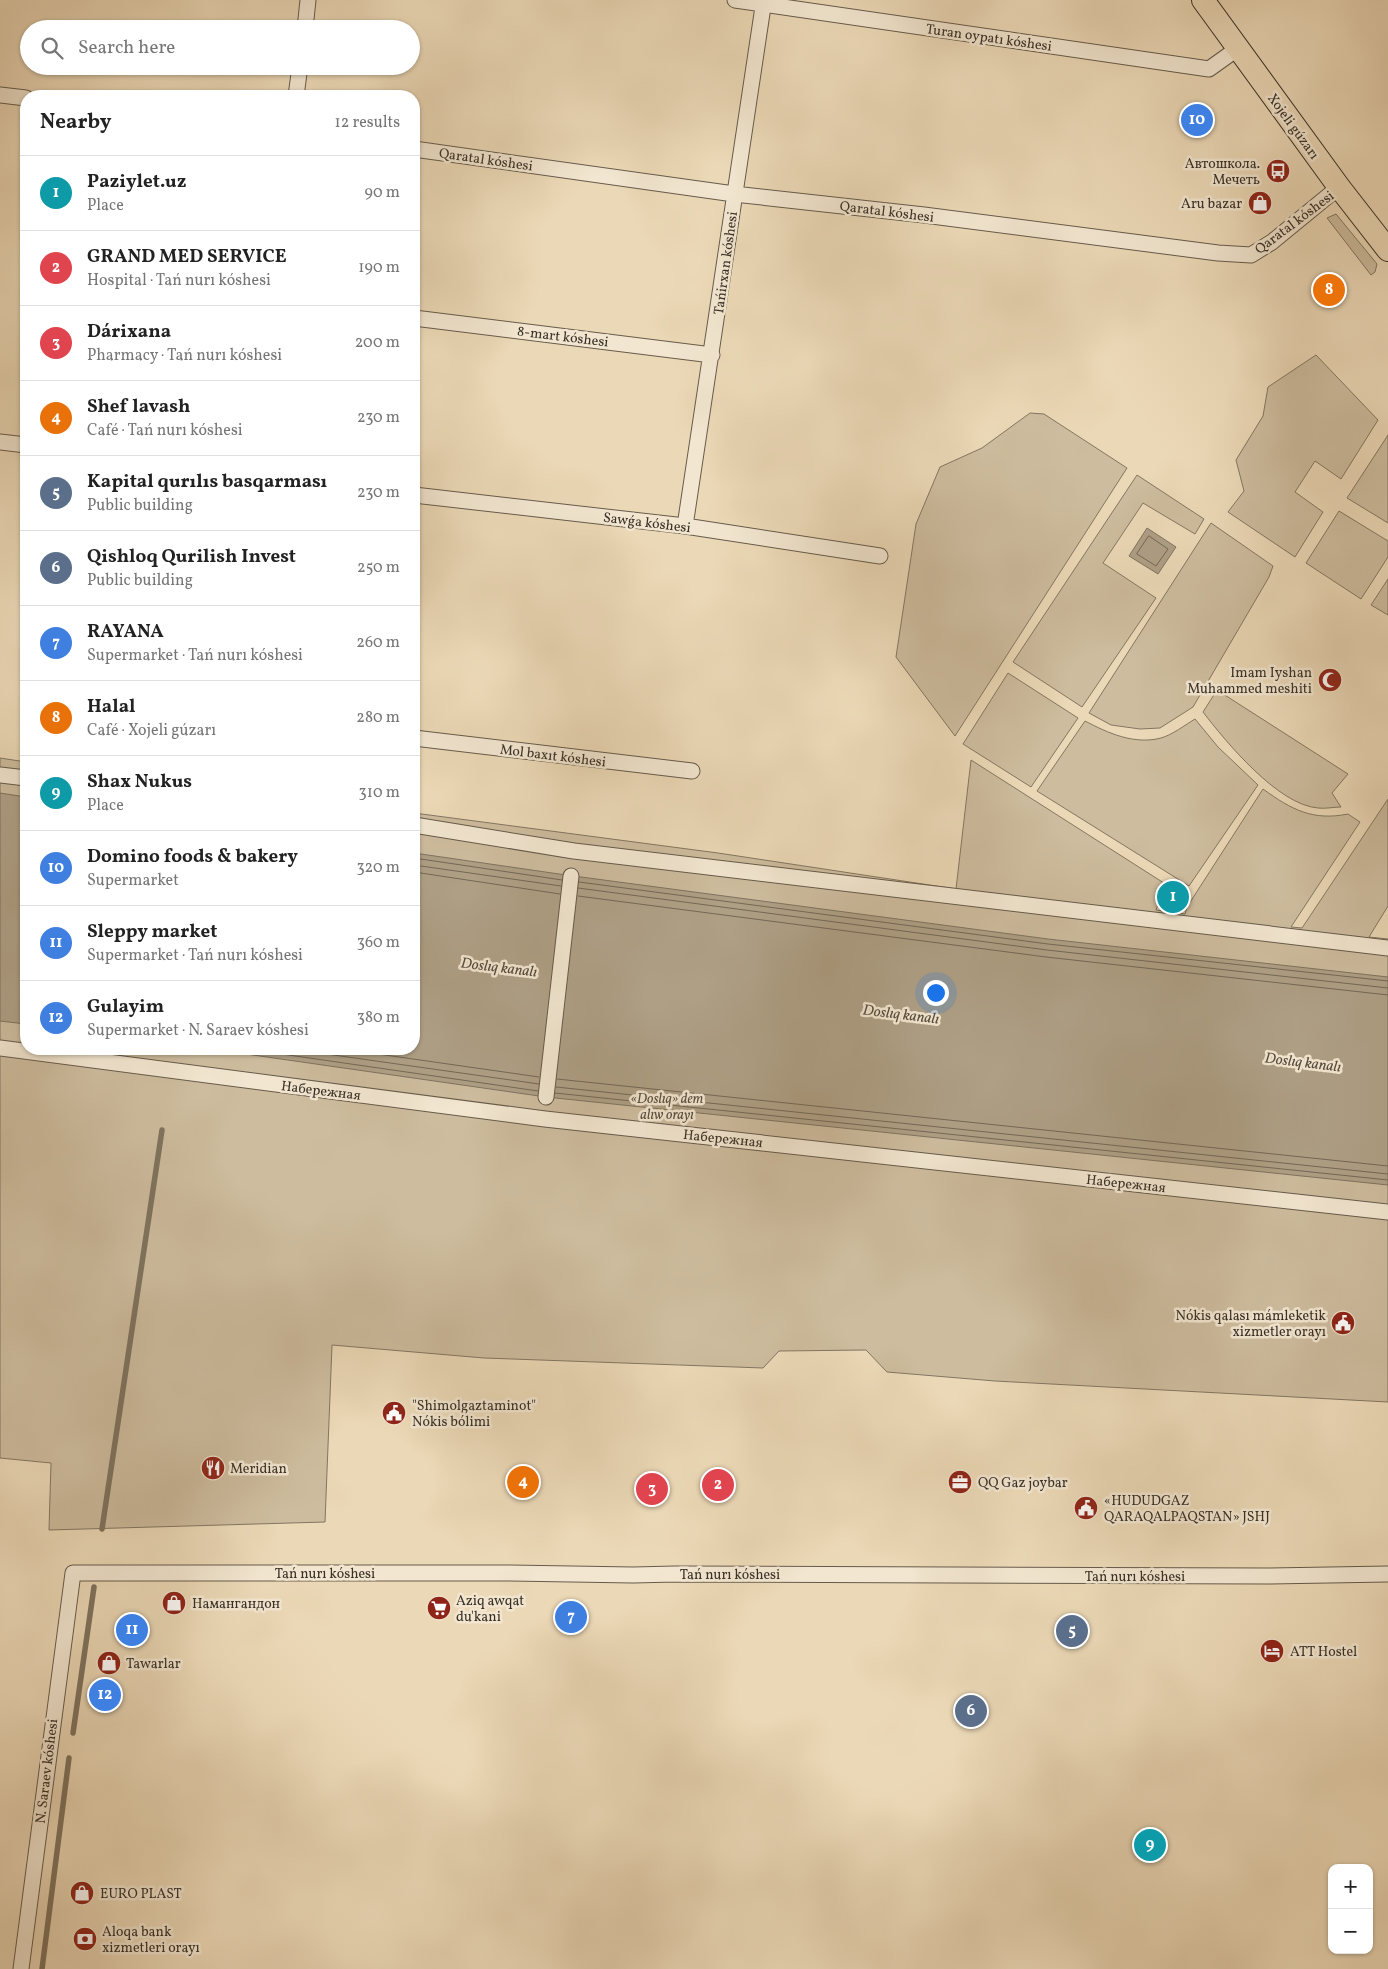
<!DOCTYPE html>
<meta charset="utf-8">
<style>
body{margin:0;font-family:Vollkorn,serif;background:#f2f2f2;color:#222}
.controls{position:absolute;right:15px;bottom:15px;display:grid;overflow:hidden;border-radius:10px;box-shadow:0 1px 4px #0004}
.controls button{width:45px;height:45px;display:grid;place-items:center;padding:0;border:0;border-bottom:1px solid #e0e0e0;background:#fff;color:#222;font:25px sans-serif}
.you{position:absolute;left:935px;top:992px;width:18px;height:18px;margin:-12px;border:4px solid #fff;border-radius:50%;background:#1a73e8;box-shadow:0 0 0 8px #1a73e833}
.badge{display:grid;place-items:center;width:32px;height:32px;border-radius:50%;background:#8f2418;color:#fff;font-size:16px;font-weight:700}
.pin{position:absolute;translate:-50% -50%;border:2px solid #fff;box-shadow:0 1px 5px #0006}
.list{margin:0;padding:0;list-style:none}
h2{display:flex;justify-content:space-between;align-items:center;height:65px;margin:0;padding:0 20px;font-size:21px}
h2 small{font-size:16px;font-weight:400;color:#767676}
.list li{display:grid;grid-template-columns:32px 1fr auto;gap:15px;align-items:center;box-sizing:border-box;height:75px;padding:0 20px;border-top:1px solid #e0e0e0}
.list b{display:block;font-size:19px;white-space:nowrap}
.list p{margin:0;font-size:16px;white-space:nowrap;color:#767676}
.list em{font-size:16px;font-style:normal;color:#767676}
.icon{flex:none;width:28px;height:28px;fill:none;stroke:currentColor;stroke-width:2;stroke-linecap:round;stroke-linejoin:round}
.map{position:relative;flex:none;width:1388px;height:1969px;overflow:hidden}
.search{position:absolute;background:#fff;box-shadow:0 1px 4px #0004;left:20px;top:20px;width:400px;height:55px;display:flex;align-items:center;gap:12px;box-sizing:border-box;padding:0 18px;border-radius:28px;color:#767676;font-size:19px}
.panel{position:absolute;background:#fff;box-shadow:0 1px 4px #0004;left:20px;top:90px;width:400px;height:965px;border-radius:20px}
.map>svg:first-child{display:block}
.green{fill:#cdbc9e;stroke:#837662}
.water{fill:#ae9f85;stroke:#7f735f}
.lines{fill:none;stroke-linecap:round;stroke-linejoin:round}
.shore{stroke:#746856;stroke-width:1}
.stream{stroke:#7f735f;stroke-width:5.5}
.street-casing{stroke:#665b4b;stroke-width:17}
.primary-casing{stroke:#393127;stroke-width:24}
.street{stroke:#f2e6d0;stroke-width:15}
.primary{stroke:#ebd8b6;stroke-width:22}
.labels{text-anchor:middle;stroke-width:5;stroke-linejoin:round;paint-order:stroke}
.street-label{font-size:14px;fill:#393127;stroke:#f2e6d0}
.poi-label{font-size:14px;fill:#393127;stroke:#f2e6d0;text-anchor:start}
.park-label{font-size:14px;font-style:italic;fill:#574d3f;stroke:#f2e6d0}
.water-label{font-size:15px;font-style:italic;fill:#564c3e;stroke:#f2e6d0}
</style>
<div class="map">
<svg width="1388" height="1969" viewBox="0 0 1388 1969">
<rect width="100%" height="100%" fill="#ebd8b6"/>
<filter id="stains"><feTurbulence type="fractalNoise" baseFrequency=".004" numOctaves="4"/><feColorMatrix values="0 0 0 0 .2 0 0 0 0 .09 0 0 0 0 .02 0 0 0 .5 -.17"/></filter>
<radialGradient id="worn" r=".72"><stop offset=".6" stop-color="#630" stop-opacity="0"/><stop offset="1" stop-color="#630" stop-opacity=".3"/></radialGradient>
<path class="green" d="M1336,214L1377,264L1375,272L1371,275L1327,218Z
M1316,355L1378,420L1341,479L1315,461L1295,492L1323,512L1295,557L1228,512L1244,491L1236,460L1263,416L1268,387Z
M1030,413L1044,414L1127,468L955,736L896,657L916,524L940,467L982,448Z
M1388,435V523L1347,498Z
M1137,475L1204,519L1195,534L1143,503L1103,563L1156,598L1082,707L1013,662Z
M1339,511L1388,541V557L1361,599L1306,563Z
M1211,523L1273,566L1269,577L1193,707L1160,728L1140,729L1111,725L1089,713Z
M1388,579V615L1371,605Z
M1008,673L1078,718L1031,787L963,744Z
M1217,690L1348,774L1332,793L1341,807C1333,807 1325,809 1318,808C1278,805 1226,742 1203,712Z
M1195,719L1218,747L1258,785L1189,886L1037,791L1085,721C1108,733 1134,745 1161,738C1172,735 1185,725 1195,719Z
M0,758L26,762V1049H414V813L718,853L956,889L971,760L1167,885L1161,896L1156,910L1185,914L1187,907L1263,789C1292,810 1313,821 1348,814L1360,822L1291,927L1302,928L1388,799V906L1369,937L1388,939V1402L995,1381L887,1372L866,1350L779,1351L763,1368L484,1358L332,1345L325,1522L49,1530L51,1463L0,1458Z"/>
<path class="water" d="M1147,528L1176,547L1158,574L1129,556Z
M0,793L26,797V1024L0,1021Z
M414,853L566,875L1048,939L1388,977V1185L546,1097L211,1049H414Z"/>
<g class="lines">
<path class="shore" d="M1149,536L1168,549L1156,566L1137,554Z
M414,858L562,880
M414,865L561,886
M414,872L560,894
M579,882L1048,944L1388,981
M578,888L1047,950L1388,988
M578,896L1046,957L1388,995
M247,1049L538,1091
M291,1049L539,1084
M343,1049L539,1077
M557,1079L1388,1166
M556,1087L1388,1174
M555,1093L1388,1180"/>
<path class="stream" d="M102,1529L162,1130
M73,1733L94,1587
M42,1969L69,1758"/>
<g class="street-casing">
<path id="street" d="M735,0L1209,69L1237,49
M305,29L308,0
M0,95L26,98
M296,96L300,66
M414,149L734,194L924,215L1218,253L1251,255L1272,242L1339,187
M414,318L712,355
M0,442L26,445
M414,495L685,526L880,556
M685,526L764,0
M414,738L692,771
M0,775L26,778
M414,825L574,851L1388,948
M0,1048L545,1119L1388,1212
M546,1097L571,876
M21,1969L73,1573H510L633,1575L675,1574L1269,1576L1388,1574"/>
</g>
<g class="primary-casing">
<path id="primary" d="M1203,0L1339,187L1388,250"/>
</g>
<use href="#street" class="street"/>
<use href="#primary" class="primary"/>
</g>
<defs>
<g id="bus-disc" transform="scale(1.25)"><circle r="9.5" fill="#8f2418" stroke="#f2e6d0"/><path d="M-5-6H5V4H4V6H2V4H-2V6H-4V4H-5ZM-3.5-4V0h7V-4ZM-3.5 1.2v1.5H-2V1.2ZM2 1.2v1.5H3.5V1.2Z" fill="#fff"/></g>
<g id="shop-disc" transform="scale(1.25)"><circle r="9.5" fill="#8f2418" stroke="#f2e6d0"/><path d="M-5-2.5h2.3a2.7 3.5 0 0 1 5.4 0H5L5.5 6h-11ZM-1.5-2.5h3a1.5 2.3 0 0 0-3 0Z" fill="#fff"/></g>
<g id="mosque-disc" transform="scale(1.25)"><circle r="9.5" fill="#8f2418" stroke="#f2e6d0"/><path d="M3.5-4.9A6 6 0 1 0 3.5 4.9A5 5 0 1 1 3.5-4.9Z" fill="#fff"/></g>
<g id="civic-disc" transform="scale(1.25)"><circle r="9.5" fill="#8f2418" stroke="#f2e6d0"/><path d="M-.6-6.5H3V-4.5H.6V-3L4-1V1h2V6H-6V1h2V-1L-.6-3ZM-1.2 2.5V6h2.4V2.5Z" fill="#fff"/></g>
<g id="restaurant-disc" transform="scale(1.25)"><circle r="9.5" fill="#8f2418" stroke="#f2e6d0"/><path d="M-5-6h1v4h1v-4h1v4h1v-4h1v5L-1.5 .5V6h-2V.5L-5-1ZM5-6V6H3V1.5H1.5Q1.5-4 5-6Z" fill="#fff"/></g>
<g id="office-disc" transform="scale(1.25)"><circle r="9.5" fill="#8f2418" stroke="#f2e6d0"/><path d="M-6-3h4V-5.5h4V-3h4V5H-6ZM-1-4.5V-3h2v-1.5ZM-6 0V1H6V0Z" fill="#fff"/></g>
<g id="supermarket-disc" transform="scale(1.25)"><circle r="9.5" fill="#8f2418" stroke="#f2e6d0"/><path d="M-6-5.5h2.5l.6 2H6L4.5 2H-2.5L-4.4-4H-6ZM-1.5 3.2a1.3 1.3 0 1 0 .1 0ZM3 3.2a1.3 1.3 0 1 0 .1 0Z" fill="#fff"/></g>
<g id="hotel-disc" transform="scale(1.25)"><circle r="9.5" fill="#8f2418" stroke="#f2e6d0"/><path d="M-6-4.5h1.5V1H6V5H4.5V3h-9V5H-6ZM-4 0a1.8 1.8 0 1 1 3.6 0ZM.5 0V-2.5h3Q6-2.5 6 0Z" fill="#fff"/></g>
<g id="bank-disc" transform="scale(1.25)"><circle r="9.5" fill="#8f2418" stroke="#f2e6d0"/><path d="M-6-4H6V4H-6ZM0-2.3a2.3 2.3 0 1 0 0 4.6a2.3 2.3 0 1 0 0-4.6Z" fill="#fff"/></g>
</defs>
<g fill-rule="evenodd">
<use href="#bus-disc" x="1278" y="171"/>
<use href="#shop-disc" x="1260" y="203"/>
<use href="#mosque-disc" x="1330" y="680"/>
<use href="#civic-disc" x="1343" y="1323"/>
<use href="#civic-disc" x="394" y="1413"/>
<use href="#restaurant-disc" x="213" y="1468"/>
<use href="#office-disc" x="960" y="1482"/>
<use href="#civic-disc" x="1086" y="1508"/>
<use href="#shop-disc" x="174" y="1603"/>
<use href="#supermarket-disc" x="439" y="1608"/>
<use href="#hotel-disc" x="1272" y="1651"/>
<use href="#shop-disc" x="109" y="1663"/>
<use href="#shop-disc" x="82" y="1893"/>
<use href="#bank-disc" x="85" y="1939"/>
</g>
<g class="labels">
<g class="street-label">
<text transform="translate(989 37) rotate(8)" y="5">Turan oypatı kóshesi</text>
<text transform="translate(1294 126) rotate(54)" y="5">Xojeli gúzarı</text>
<text transform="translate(486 159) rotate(8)" y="5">Qaratal kóshesi</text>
<text transform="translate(887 211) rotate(7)" y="5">Qaratal kóshesi</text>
<text transform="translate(1294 222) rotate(-37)" y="5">Qaratal kóshesi</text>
<text transform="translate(725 263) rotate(-82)" y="5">Tańirxan kóshesi</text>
<text transform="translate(563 336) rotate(7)" y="5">8-mart kóshesi</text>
<text transform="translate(647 522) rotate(7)" y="5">Sawǵa kóshesi</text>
<text transform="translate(553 755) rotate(7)" y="5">Mol baxıt kóshesi</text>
<text transform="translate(321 1090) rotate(7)" y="5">Набережная</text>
<text transform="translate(723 1138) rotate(6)" y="5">Набережная</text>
<text transform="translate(1126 1183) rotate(6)" y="5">Набережная</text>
<text x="325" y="1578">Tań nurı kóshesi</text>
<text x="730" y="1579">Tań nurı kóshesi</text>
<text x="1135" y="1581">Tań nurı kóshesi</text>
<text transform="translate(46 1771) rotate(-83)" y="5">N. Saraev kóshesi</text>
</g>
<g class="poi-label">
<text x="1260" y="168" text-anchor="end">Автошкола.<tspan x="1260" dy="16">Мечеть</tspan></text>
<text x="1242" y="208" text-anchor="end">Aru bazar</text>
<text x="1312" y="677" text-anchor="end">Imam Iyshan<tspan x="1312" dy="16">Muhammed meshiti</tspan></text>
<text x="1326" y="1320" text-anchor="end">Nókis qalası mámleketik<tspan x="1326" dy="16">xizmetler orayı</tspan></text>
<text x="412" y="1410">"Shimolgaztaminot"<tspan x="412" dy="16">Nókis bólimi</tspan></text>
<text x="230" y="1473">Meridian</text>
<text x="978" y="1487">QQ Gaz joybar</text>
<text x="1104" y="1505">«HUDUDGAZ<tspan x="1104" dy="16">QARAQALPAQSTAN» JSHJ</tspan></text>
<text x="456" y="1605">Aziq awqat<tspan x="456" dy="16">du'kani</tspan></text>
<text x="192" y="1608">Намангандон</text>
<text x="1290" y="1656">ATT Hostel</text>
<text x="126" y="1668">Tawarlar</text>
<text x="100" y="1898">EURO PLAST</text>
<text x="102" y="1936">Aloqa bank<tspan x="102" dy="16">xizmetleri orayı</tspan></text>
</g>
<g class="park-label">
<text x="667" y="1103">«Doslıq» dem<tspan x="667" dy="16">alıw orayı</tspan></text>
</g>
<g class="water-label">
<text transform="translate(499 967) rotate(7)" y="5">Doslıq kanalı</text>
<text transform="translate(901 1014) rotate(7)" y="5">Doslıq kanalı</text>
<text transform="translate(1303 1062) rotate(7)" y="5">Doslıq kanalı</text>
</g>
</g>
<rect width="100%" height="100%" filter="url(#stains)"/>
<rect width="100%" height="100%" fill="url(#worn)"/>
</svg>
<div class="controls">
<button>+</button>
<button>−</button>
</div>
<div class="you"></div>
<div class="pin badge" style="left:1173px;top:897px;background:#0f9aa8">1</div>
<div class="pin badge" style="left:718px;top:1485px;background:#e0444e">2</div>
<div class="pin badge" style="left:652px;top:1489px;background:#e0444e">3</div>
<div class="pin badge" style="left:523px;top:1482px;background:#e8710a">4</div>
<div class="pin badge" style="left:1072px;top:1631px;background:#5c6f8a">5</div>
<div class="pin badge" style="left:971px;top:1711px;background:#5c6f8a">6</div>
<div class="pin badge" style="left:571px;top:1617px;background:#3f7fe0">7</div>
<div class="pin badge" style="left:1329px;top:290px;background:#e8710a">8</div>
<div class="pin badge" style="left:1150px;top:1845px;background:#0f9aa8">9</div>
<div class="pin badge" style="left:1197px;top:120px;background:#3f7fe0">10</div>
<div class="pin badge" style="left:132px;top:1630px;background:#3f7fe0">11</div>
<div class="pin badge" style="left:105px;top:1695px;background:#3f7fe0">12</div>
<div class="search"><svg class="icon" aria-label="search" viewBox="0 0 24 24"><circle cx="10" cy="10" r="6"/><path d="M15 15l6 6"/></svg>Search here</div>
<section class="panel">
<h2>Nearby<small>12 results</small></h2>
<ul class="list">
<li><span class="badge" style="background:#0f9aa8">1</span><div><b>Paziylet.uz</b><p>Place</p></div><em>90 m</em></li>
<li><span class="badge" style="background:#e0444e">2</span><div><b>GRAND MED SERVICE</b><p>Hospital · Tań nurı kóshesi</p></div><em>190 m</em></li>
<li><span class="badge" style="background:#e0444e">3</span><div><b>Dárixana</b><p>Pharmacy · Tań nurı kóshesi</p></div><em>200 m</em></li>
<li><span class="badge" style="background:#e8710a">4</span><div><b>Shef lavash</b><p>Café · Tań nurı kóshesi</p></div><em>230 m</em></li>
<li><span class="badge" style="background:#5c6f8a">5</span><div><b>Kapital qurılıs basqarması</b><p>Public building</p></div><em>230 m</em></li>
<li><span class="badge" style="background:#5c6f8a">6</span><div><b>Qishloq Qurilish Invest</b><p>Public building</p></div><em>250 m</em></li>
<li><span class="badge" style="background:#3f7fe0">7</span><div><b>RAYANA</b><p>Supermarket · Tań nurı kóshesi</p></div><em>260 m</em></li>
<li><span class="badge" style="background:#e8710a">8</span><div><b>Halal</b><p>Café · Xojeli gúzarı</p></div><em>280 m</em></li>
<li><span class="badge" style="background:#0f9aa8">9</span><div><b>Shax Nukus</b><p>Place</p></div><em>310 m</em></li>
<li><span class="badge" style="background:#3f7fe0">10</span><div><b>Domino foods &amp; bakery</b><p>Supermarket</p></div><em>320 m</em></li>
<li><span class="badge" style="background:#3f7fe0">11</span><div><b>Sleppy market</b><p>Supermarket · Tań nurı kóshesi</p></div><em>360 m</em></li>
<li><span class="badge" style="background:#3f7fe0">12</span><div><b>Gulayim</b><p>Supermarket · N. Saraev kóshesi</p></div><em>380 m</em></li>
</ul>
</section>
</div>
